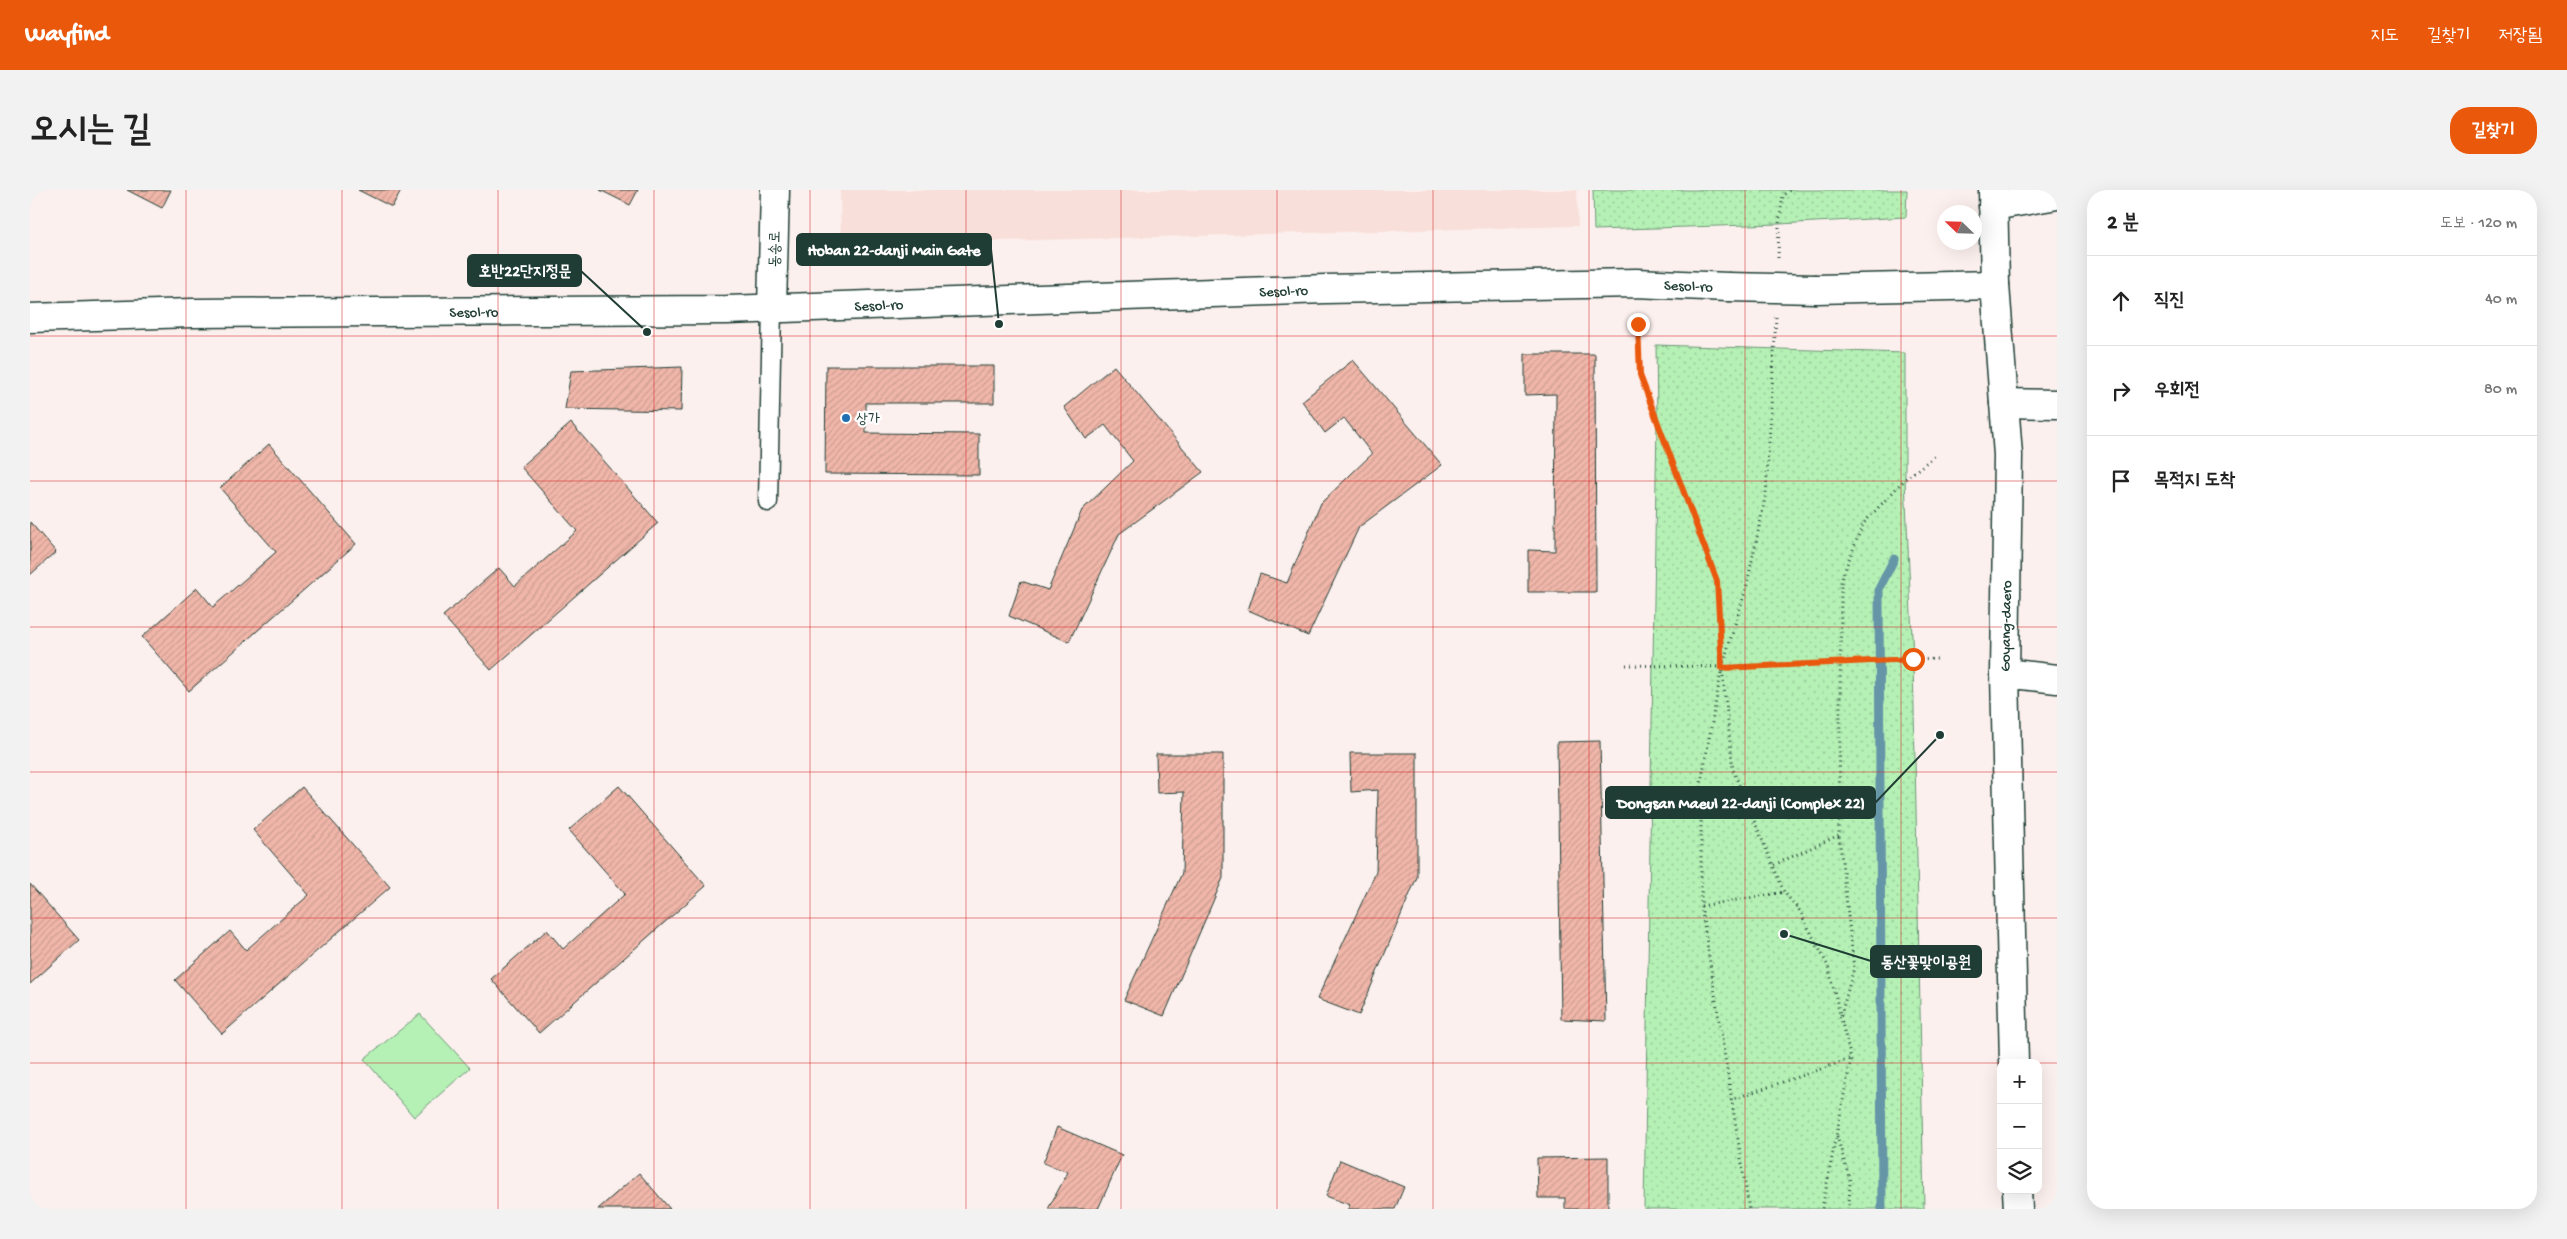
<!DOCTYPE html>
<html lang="ko">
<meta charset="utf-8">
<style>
body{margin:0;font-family:"Gochi Hand","Poor Story",sans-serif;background:#f2f2f2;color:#222}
.controls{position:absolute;right:15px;bottom:15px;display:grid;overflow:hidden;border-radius:10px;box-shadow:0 5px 20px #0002}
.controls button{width:45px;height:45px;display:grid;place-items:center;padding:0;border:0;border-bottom:1px solid #e0e0e0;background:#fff;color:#222;font:25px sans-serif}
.compass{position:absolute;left:1907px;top:15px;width:45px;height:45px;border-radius:50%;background:#fff;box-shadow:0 5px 20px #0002;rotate:293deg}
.stop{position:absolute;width:15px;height:15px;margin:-11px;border:4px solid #ea580c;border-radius:50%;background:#fff}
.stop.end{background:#ea580c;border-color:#fff;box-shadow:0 1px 5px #0008}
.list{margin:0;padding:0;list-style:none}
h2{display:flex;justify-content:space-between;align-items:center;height:65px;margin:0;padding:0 20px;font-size:21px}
h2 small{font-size:16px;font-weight:400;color:#767676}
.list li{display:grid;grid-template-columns:32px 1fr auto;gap:15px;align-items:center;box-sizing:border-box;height:90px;padding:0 20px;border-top:1px solid #e0e0e0}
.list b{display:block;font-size:19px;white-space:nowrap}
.list em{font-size:16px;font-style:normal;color:#767676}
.icon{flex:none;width:28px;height:28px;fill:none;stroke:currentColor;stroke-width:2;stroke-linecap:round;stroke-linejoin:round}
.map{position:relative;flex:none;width:2027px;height:1019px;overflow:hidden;border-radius:20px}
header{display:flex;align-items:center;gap:30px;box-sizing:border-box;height:70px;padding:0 25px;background:#ea580c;color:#fff}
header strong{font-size:24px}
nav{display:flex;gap:28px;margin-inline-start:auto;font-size:18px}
.intro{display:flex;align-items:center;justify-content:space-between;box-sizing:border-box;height:120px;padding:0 30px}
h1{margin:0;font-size:35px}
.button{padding:12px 22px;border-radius:20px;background:#ea580c;color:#fff;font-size:18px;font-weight:700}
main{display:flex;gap:30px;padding:0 30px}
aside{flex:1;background:#fff;border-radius:20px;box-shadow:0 5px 20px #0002}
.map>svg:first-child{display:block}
.built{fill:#f8dfd9}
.park{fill:url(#park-dots);stroke:#6a9674}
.pitch{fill:#b5f0b5;stroke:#6a9674}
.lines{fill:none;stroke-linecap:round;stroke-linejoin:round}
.stream{stroke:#6596a7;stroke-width:9}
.building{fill:url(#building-hatch);stroke:#1f3d34}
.service-casing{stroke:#1f3d34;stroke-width:21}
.minor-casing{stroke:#1f3d34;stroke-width:31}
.tertiary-casing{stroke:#1f3d34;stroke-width:31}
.primary-casing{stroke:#1f3d34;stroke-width:31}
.path{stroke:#1f3d34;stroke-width:3;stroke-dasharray:1 4;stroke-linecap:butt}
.service{stroke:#fff;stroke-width:18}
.minor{stroke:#fff;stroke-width:28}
.tertiary{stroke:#fff;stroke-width:28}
.primary{stroke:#fff;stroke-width:28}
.tertiary-bridge-casing{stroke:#1f3d34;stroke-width:31;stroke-linecap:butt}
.tertiary-bridge{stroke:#fff;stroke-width:28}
.route{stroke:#ea580c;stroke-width:6}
.grid{fill:none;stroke:#d62828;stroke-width:1;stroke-opacity:0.55}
.poi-dot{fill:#1f6fb2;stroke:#fff;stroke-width:2}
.labels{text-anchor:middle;stroke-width:4.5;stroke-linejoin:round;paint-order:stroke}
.street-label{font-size:15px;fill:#1f3d34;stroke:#fff}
.poi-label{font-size:15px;fill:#1f3d34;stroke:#fff;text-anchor:start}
.leader{fill:none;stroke:#1f3d34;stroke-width:2}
.callout-dot{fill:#1f3d34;stroke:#fff;stroke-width:2}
.callout{fill:#1f3d34;stroke:#1f3d34;stroke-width:2}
.callout-label{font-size:16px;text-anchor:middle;font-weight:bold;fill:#fff}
</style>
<header>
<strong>Wayfind</strong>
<nav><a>지도</a><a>길찾기</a><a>저장됨</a></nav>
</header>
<div class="intro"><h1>오시는 길</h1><a class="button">길찾기</a></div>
<main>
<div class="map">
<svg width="2027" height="1019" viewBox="0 0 2027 1019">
<defs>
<pattern id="park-dots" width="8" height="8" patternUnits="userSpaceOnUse" patternTransform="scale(1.25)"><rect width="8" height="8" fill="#b5f0b5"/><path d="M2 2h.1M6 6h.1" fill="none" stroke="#9bcf9c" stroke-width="1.8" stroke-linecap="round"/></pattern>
<pattern id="building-hatch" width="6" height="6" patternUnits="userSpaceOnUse" patternTransform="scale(1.25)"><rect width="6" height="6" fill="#f0b6a9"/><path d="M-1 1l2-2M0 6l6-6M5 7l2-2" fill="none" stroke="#cd9d92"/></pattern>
</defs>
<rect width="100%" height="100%" fill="#fcf0ee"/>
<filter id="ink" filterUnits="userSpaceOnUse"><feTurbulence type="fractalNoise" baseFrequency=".02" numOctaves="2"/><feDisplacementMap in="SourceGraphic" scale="10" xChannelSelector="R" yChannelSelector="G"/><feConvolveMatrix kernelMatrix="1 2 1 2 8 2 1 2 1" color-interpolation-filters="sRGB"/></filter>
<g filter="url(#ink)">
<path class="built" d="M810,0H1547L1548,36L811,55Z"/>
<path class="park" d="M1563,0H1877L1876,27L1749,34L1564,40Z
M1626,155L1875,163V289L1883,469L1894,1019H1614L1627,229Z"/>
<path class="pitch" d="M390,824L440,878L384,927L334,869Z"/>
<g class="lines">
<path class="stream" d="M1852,1019L1849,399L1864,369"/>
</g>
<path class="building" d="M97,0H141L132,18Z
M328,0H371L362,17Z
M570,0H608L600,15Z
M1495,164H1565L1566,402H1498V360L1525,361L1526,204L1495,205Z
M1323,170L1412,275L1329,337L1278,446L1218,420L1230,384L1257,393L1291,313L1342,264L1314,228L1295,243L1272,211Z
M796,176H964V213H836V243L949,244V285L795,284Z
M1084,176L1173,282L1089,344L1039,452L979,426L991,391L1018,400L1052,320L1103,271L1075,235L1056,249L1034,217Z
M652,177L651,221L535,219L541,181Z
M541,233L628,333L461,480L413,426L469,378L485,396L547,341L491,277Z
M239,254L326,354L159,501L112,447L167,398L183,417L246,362L190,298Z
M0,332L26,362L0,385Z
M1570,551L1576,831L1531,829L1527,552Z
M1320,563H1387V687L1329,825L1287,809L1346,682L1348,600L1321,602Z
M1126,564H1193V688L1134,826L1094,810L1152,683L1154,602L1127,603Z
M589,596L676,696L509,843L461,789L517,740L533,759L595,704L539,640Z
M272,597L360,697L192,844L145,790L200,741L216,760L279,705L223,640Z
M0,694L49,750L0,794Z
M1027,937L1092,965L1068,1019H1018L1038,982L1013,973Z
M1578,967V1019H1535V1008H1508L1507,968Z
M1310,970L1374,997L1365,1019H1318L1320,1015L1296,1006Z
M609,983L640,1019H568Z"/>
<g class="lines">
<g class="service-casing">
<path id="service" d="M738,312L742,118"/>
</g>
<g class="minor-casing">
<path id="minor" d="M1963,16L2027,5
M1974,213L2027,214
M1975,483L2027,489"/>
</g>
<g class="tertiary-casing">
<g id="tertiary">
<path d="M1786,99L1965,95"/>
<path d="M742,118L745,0"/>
<path id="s1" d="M0,128L162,123L697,120L1295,99L1606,93L1698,97"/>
</g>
</g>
<g class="primary-casing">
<path id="primary" d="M1963,0L1965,95L1978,265L1975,483L1984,873
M1987,1000L1988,1019"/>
</g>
<path class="path" d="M1748,68L1749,34L1753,5L1760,0
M1746,127L1736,304L1716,399L1692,477L1703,580L1754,702L1769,720L1798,776L1821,869L1792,1019
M1608,134L1610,185L1687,391L1692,474
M1596,475L1692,477L1909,469
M1691,483L1671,593V716L1719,1019
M1744,675L1809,645
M1671,716L1754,702
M1811,825L1824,778L1809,645L1811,390L1833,334L1875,289L1905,266
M1700,910L1820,869
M1807,946L1820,991L1819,1019"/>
<use href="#service" class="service"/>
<use href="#minor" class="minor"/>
<use href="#tertiary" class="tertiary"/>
<use href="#primary" class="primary"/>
<g class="tertiary-bridge-casing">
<path id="tertiary-bridge" d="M1698,97L1786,99"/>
</g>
<use href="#tertiary-bridge" class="tertiary-bridge"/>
</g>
</g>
<g class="lines" filter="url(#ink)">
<path class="route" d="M1608,134L1610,185L1687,391L1692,478L1883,469"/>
</g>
<path class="grid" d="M156,0V1019M312,0V1019M468,0V1019M624,0V1019M780,0V1019M936,0V1019M1091,0V1019M1247,0V1019M1403,0V1019M1559,0V1019M1715,0V1019M1871,0V1019M0,146H2027M0,291H2027M0,437H2027M0,582H2027M0,728H2027M0,873H1971M2008,873H2027"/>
<circle class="poi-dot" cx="816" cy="228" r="5"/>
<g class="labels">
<g class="street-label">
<text transform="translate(744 59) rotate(-89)" y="5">동송로</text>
<text dy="5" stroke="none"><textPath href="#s1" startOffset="1659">Sesol-ro</textPath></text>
<text dy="5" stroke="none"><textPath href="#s1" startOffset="1254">Sesol-ro</textPath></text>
<text dy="5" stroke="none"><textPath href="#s1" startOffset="849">Sesol-ro</textPath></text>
<text dy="5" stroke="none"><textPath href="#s1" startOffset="444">Sesol-ro</textPath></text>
<text transform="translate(1975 436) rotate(-89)" y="5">Goyang-daero</text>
</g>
<g class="poi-label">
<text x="826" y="233">상가</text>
</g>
</g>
<path class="leader" d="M969 134L961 59M617 142L551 81M1910 545L1845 613M1754 744L1841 771"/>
<g class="callout-dot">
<circle cx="969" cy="134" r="5"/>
<circle cx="617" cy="142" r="5"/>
<circle cx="1910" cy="545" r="5"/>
<circle cx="1754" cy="744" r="5"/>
</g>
<g class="callout">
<rect x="767" y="44" width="194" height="31" rx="5"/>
<rect x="438" y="65" width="113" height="31" rx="5"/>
<rect x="1576" y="597" width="269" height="31" rx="5"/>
<rect x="1841" y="756" width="110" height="31" rx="5"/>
</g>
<g class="callout-label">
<text x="864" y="65">Hoban 22-danji Main Gate</text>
<text x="495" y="86">호반22단지정문</text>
<text x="1711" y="618">Dongsan Maeul 22-danji (Complex 22)</text>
<text x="1896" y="777">동산꽃맞이공원</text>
</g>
</svg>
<div class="controls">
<button>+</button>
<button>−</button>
<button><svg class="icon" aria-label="layers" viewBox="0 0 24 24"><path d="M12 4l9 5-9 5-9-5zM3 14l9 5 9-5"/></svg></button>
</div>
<svg class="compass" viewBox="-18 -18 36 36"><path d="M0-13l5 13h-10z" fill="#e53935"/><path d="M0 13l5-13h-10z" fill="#767676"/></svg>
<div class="stop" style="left:1883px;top:469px"></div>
<div class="stop end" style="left:1608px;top:134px"></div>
</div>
<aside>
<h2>2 분<small>도보 · 120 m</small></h2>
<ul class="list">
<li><svg class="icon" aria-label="ahead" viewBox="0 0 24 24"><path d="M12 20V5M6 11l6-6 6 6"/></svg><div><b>직진</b></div><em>40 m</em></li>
<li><svg class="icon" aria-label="right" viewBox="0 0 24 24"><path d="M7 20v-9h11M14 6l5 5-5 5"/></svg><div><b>우회전</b></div><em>80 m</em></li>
<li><svg class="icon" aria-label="arrive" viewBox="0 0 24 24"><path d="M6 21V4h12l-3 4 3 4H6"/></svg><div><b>목적지 도착</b></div></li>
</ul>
</aside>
</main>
